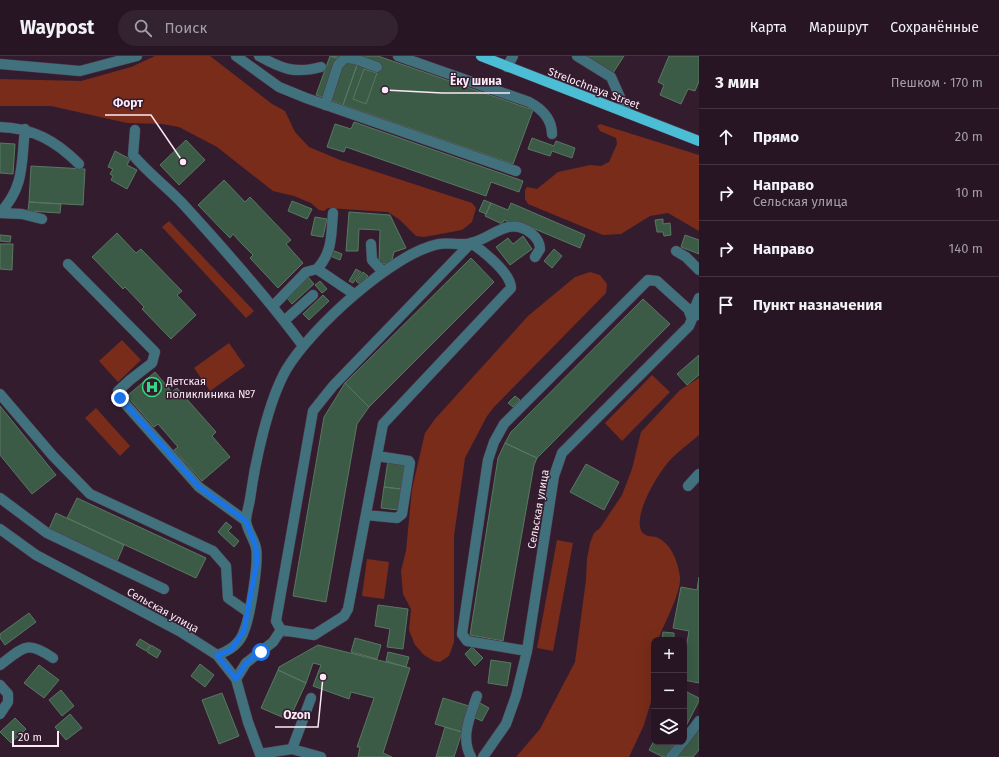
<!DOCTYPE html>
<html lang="ru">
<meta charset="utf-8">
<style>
body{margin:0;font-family:"Fira Sans",sans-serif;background:#332230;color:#f1f3f6}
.controls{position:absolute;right:12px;bottom:12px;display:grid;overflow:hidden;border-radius:8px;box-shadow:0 4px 16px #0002}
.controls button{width:36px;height:36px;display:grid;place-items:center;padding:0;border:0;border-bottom:1px solid #433441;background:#271523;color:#f1f3f6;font:20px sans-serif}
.scale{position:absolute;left:12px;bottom:10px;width:47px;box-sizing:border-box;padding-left:4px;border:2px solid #fbe9f6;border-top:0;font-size:11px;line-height:14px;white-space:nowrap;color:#fbe9f6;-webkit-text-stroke:3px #341c2f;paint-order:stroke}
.stop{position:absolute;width:12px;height:12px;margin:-9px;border:3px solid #1a73e8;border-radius:50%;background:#fff}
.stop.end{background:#1a73e8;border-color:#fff;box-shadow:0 1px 4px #0008}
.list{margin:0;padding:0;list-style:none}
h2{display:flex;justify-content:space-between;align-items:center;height:52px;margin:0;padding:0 16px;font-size:17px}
h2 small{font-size:13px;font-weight:400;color:#a49fa6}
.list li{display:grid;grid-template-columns:26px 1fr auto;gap:12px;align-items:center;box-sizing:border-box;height:56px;padding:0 16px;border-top:1px solid #433441}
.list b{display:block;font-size:15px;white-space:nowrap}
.list p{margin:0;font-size:13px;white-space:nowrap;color:#a49fa6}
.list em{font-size:13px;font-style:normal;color:#a49fa6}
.icon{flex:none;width:22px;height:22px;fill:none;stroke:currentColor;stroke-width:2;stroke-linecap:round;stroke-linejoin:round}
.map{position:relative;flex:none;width:699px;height:701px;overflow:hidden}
header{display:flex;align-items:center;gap:24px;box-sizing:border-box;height:56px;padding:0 20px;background:#271523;border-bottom:1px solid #433441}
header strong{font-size:19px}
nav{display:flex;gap:22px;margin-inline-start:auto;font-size:14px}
.search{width:280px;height:36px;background:#332230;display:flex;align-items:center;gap:10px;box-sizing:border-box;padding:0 14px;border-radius:22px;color:#a49fa6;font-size:15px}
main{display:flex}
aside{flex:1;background:#271523}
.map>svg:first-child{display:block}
.green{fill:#792c1a}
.building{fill:#3b5b46;stroke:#587862}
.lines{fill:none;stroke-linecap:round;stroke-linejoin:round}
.minor-casing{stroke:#50394b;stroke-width:11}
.major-casing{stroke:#50394b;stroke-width:11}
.minor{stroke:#40717d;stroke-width:10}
.major{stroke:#4bbed6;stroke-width:10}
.route{stroke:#1a73e8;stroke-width:5}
.labels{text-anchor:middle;stroke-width:3;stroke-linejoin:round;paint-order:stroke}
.street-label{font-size:11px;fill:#fbe9f6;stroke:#341c2f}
.poi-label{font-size:11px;fill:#fbe9f6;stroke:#341c2f;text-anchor:start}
.leader{fill:none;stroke:#fbe9f6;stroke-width:1.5}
.callout-dot{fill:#fbe9f6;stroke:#341c2f;stroke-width:1.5}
.callout-label{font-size:12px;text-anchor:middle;font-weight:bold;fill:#fbe9f6;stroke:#341c2f;stroke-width:3;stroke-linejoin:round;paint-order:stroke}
</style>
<header>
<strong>Waypost</strong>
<div class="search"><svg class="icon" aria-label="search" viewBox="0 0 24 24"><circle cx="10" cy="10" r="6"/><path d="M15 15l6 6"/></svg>Поиск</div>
<nav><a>Карта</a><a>Маршрут</a><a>Сохранённые</a></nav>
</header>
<main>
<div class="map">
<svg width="699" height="701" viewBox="0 0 699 701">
<rect width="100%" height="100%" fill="#341c2f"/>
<path class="green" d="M155,0H210L272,48L285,55L295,76L309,91L340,104L472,147L476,152L472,166L462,174L424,181L416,180L400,164L388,156L328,152L324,155L319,154L311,147L294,140L273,135L217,91L179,71L162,68L127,67L51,50H0V23L81,25L131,11Z
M600,68L699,99V175L668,157L650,160L621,178L603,179L528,148L525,143V134L527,131L537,133L558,116L590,109L601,110L609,106L617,88L616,82L600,75L597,70Z
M169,165L254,255L246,262L162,171Z
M590,216L600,219L607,228L606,237L494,351L487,360L465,402L454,480V586L449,600L440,606L434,605L424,599L415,589L409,574L411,553L403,538L401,515L406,495L412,433L425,377L435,363L528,260L575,221Z
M122,284L141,304L118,326L99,305Z
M229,287L245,310L210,335L194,312Z
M652,319L670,336L622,385L605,367Z
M699,322V379C691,386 681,393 673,401C661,412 631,460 642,476C646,481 651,480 656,481C671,487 678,505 680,521C681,538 664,567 658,584H654V598L651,607L654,636L644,669L629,701H516L540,673L575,606L586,524L587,503L590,487L594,477L600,472L622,439L632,413L641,376L680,334Z
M96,352L130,390L120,400L85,362Z
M557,484L573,487L553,595L537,592Z
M367,503L389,506L384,543L362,540Z"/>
<path class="building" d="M330,0L357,9L343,49L316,39Z
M332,0H378L533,54L513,108L343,49L357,9Z
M586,0H624L613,17Z
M669,0H699V25L695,35L688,33L681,48L660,39L664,29L658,26Z
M364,13L377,17L366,48L353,43Z
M354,66L523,125L519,136L491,126L486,140L346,91L344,96L327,91L335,68L351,73Z
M532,82L554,90L556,85L575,92L572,102L552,95L550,100L528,93Z
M186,84L205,104L179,129L160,109Z
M0,87L15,88L13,118L0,117Z
M115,95L130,103L127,109L137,114L127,133L111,124L113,120L110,118L113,113L108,111Z
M31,110L85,113L83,149L29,146Z
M224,124L245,146L250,141L291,184L286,188L303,207L278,232L250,202L253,199L242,188L233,178L230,182L198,149Z
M484,144L491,147L486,158L479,155Z
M292,145L312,153L307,163L288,155Z
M29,146L61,148L60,157L28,155Z
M491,147L508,154L511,147L585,179L580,192L516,165L514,168L504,164L502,168L485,160Z
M349,156L390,159L406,192L394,196L391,208H379L380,174L359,173L358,195H346Z
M315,161L327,163L323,181L311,179Z
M663,163V168L670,167L671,179L664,180L663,176H657L655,164Z
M117,177L136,197L141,193L182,235L177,239L196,259L171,283L142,253L144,251L125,231L123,233L92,201Z
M0,179L11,180L10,186L0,185Z
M685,179L699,184V198L681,191Z
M523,180L532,193L510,209L496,191L508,182L513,188Z
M0,188H13L12,214L0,213Z
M554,193L562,200L552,212L544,205Z
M332,194L342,198L340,204L330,200Z
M471,202L494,226L369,351L345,327Z
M356,213L361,216L353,227L349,225Z
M363,216L368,220L361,229L356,225Z
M308,221L314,228L292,248L287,242Z
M320,225L327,233L322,237L315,229Z
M323,239L329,245L309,264L303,258Z
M643,243L670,268L537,402L505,387L511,376Z
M699,299V319L687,329L677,318Z
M155,316L172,336L177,332L216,376L212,380L230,401L202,425L174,394L178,391L158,368L154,371L127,340Z
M345,327L369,351L357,368L326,546L293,540L324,361Z
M515,340L520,344L513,351L508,347Z
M0,350L56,419L32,438L0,399Z
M505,387L537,402L534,409L503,585L470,579L498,402Z
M388,404L405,407L401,433L384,431Z
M586,408L619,426L604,454L570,436Z
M384,431L401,433L398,454L381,452Z
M77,442L206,502L196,522L67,462Z
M56,457L124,489L117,505L49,473Z
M226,466L232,471L228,475L239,485L234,491L218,476Z
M699,521V627L684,624V592H686L689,575L673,572L681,531L697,534Z
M378,549L408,553L403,593L387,591L390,573L375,570Z
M29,557L36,566L5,589L0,582V578Z
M663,576L674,577V584H662Z
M355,582L381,589L377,603L351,596Z
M140,583L150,589L146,595L136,589Z
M151,589L161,595L157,602L147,596Z
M318,589L410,612L383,697L392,701H358L360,691H357L374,642L351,636L349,643L313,630L321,609L313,607L306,627L278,614L279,611Z
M472,591L483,602L475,610L465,598Z
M388,596L409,601L406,611L386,605Z
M491,604L511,607L507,630L488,627Z
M200,608L214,619L205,631L191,620Z
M39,609L59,624L44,642L24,627Z
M278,614L306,627L289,664L261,652Z
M61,634L74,650L62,660L49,644Z
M687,636L699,642V645L685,672L684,641Z
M222,637L239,680L219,688L202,644Z
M443,642L469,650L462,676L435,668Z
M480,647L489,652L482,665L473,661Z
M70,658L82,672L66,684L55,671Z
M15,662L26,673L11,687L0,676Z
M445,671L462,676L454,701H436Z
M699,673V694L693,701H677Z
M654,685L674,686L667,701H663L649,694Z"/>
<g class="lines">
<g class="minor-casing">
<path id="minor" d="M236,0L279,31L306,42L516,115
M259,0C282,13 295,18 321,11
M398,0L529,46C542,53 552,63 552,78
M577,0L611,21L627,57
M0,8L80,15L137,0
M507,11L513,0
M325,49L338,9L345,2L355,3L377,11
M0,71C33,72 56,85 79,108
M135,74L133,99C148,117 167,131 183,148C225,194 266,240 303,290
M0,157C25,130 21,108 25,73
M0,157L22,158L42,163
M371,188L372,204L383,216
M676,195L686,201L699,214
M68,208L155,296L152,307L130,324L118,335L120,342L199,431L246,465
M317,213C333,196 331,178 333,157
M699,242L691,260L699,259
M273,250L306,216L317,213L354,238
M284,265L313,239
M0,338L53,400L90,438L213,495L226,510L228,542L248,556
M688,430L699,418
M0,442L47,477L164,533
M366,459L397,462L402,458L410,407L409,405L377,400
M0,473L36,499L181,576L217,599L236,623L248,666L261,701
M217,599C229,595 240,588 244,575C250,561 259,506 256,492C254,483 247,474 246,465C246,458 249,450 250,443C255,406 268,346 286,314C310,273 393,197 439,188C449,186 460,190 471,187C492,183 508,159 531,177C536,181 540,187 540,193L535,201
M0,609C24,591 27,584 53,602
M236,623L246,607L273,586L281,574L314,579L344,560L348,553L383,368L511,232C511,217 483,195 471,187L333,330L313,355L276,565L281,574
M0,629L8,638V646L0,658
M684,685L699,665
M292,693L321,701
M260,698L292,693L311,642
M471,701C460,681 470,661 477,640
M483,701L506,668L516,640L527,595L554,420L562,397L689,270L692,263L688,253L657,225L648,224L504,368L494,386L488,404L462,578L467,585L527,595
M671,701L683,686"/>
</g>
<g class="major-casing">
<path id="major" d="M481,0L699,85"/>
</g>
<use href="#minor" class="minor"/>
<use href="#major" class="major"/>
</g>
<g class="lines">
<path class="route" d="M120,342L199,431L246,465L256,491L257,505L244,575L231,594L217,599L236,623L246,607L261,596"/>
</g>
<defs>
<g id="hospital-ring" transform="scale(1)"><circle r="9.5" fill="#341c2f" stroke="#32d882" stroke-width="1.5"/><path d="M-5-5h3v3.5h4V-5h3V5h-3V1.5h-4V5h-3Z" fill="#32d882"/></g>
</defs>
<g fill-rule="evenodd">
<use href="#hospital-ring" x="152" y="331"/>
</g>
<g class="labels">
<g class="street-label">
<text transform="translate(594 32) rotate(21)" y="4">Strelochnaya Street</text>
<text transform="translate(538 453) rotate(-80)" y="4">Сельская улица</text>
<text transform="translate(163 554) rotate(29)" y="4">Сельская улица</text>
</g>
<g class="poi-label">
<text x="166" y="329">Детская<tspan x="166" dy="13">поликлиника №7</tspan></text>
</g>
</g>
<path class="leader" d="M385 34L442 37H510M183 106L151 59H105M323 621L318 671H275"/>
<g class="callout-dot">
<circle cx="385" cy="34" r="4"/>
<circle cx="183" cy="106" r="4"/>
<circle cx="323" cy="621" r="4"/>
</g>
<g class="callout-label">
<text x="476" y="29">Ёку шина</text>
<text x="128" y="51">Форт</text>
<text x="297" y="663">Ozon</text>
</g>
</svg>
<div class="controls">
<button>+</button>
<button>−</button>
<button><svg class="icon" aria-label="layers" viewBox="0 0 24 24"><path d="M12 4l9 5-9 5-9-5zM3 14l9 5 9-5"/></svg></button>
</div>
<div class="scale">20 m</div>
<div class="stop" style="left:261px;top:596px"></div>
<div class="stop end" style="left:120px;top:342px"></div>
</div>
<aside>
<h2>3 мин<small>Пешком · 170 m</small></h2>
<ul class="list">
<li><svg class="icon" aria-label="ahead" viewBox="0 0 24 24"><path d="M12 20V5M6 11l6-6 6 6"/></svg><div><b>Прямо</b></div><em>20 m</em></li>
<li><svg class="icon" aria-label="right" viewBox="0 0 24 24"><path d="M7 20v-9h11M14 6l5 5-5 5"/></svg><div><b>Направо</b><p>Сельская улица</p></div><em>10 m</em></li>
<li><svg class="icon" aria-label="right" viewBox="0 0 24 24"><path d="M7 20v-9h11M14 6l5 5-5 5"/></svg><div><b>Направо</b></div><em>140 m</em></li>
<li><svg class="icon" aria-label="arrive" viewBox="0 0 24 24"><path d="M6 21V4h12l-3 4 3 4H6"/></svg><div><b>Пункт назначения</b></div></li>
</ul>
</aside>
</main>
